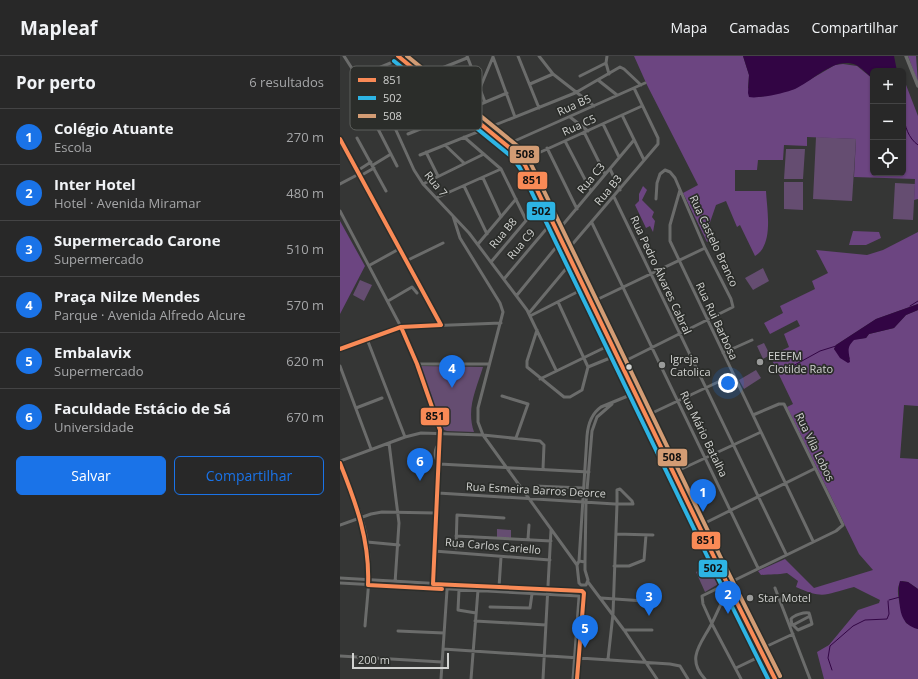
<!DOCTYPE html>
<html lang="pt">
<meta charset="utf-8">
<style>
body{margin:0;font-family:"Open Sans",sans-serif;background:#303030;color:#f1f3f6}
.controls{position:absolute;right:12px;top:12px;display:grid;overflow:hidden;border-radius:6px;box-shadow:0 1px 3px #0004}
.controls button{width:36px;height:36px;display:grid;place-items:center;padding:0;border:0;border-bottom:1px solid #444445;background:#282828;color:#f1f3f6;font:20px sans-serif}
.scale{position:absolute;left:12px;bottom:10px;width:97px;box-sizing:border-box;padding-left:4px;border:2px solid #d1d2d0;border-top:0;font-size:11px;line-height:14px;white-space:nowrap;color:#d1d2d0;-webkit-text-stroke:3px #2b2d2a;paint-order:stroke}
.you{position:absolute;left:388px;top:327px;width:14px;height:14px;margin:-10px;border:3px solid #fff;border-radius:50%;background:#1a73e8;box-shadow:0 0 0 6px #1a73e833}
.badge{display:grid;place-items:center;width:26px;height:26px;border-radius:50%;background:#1a73e8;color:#fff;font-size:13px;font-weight:700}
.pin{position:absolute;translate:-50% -33px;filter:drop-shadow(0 1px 2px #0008)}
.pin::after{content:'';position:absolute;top:21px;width:14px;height:12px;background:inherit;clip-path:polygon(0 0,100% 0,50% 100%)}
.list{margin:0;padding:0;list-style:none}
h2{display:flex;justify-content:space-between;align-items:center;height:52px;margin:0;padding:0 16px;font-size:17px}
h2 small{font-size:13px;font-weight:400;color:#a5a6a8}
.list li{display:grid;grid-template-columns:26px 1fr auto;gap:12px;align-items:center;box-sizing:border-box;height:56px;padding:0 16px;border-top:1px solid #444445}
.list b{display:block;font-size:15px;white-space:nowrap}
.list p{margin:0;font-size:13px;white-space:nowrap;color:#a5a6a8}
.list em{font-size:13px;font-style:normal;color:#a5a6a8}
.actions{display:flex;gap:8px;padding:12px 16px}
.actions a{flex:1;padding:9px 0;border:1px solid #1a73e8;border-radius:6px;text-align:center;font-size:14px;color:#1a73e8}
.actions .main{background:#1a73e8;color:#fff}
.icon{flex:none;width:22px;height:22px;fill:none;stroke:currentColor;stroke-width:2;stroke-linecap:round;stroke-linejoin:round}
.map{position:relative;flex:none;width:578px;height:623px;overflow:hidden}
header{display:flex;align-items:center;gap:24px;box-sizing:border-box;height:56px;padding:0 20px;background:#282828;border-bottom:1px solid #444445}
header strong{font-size:19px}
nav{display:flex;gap:22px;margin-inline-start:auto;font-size:14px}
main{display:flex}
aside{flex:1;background:#282828}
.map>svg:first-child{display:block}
.green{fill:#654d71}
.forest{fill:#6c4581}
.water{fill:#320544}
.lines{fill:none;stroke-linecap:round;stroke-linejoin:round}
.stream{stroke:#320544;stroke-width:1}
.minor{stroke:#6b6c6b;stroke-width:3}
.tertiary{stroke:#6b6c6b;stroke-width:3.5}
.bus-1-casing{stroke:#2b2d2a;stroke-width:7}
.bus-2-casing{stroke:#2b2d2a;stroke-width:7}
.bus-3-casing{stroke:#2b2d2a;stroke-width:7}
.bus-1{stroke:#f98a56;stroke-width:4}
.bus-2{stroke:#2db4e4;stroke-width:4}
.bus-3{stroke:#d39c74;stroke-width:4}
.poi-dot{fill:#9a9b9a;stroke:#2b2d2a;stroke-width:1.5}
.bus-dot{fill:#d1d2d0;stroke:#2b2d2a;stroke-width:1.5}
.labels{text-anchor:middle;stroke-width:3.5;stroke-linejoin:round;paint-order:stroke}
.street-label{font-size:11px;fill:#d1d2d0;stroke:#2b2d2a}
.poi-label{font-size:11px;fill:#d1d2d0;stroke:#2b2d2a;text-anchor:start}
.key{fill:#2b2d2a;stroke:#5d5f5c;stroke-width:1}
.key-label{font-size:11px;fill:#d1d2d0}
.line-badge{stroke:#2b2d2a;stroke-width:1.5}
.pale-badge-label{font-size:11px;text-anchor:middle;font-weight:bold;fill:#111}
</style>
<header>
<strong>Mapleaf</strong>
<nav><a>Mapa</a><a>Camadas</a><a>Compartilhar</a></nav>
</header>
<main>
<aside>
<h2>Por perto<small>6 resultados</small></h2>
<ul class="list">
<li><span class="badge">1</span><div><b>Colégio Atuante</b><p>Escola</p></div><em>270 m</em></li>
<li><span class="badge">2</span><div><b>Inter Hotel</b><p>Hotel · Avenida Miramar</p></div><em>480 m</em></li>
<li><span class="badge">3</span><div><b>Supermercado Carone</b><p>Supermercado</p></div><em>510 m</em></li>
<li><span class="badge">4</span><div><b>Praça Nilze Mendes</b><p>Parque · Avenida Alfredo Alcure</p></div><em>570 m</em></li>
<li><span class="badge">5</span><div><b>Embalavix</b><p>Supermercado</p></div><em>620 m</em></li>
<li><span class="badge">6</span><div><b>Faculdade Estácio de Sá</b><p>Universidade</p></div><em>670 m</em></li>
</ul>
<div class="actions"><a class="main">Salvar</a><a>Compartilhar</a></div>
</aside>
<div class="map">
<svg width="578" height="623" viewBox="0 0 578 623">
<rect width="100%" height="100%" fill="#353635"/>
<path class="green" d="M476,81L516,83L512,145L473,143Z
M446,93H465L463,123H444Z
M444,126H463V154L444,153Z
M555,127L575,128L573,164L553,163Z
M423,212L429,225L413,234L405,222Z
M20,224L32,229L24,245L13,239Z
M424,287L430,299L423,303L417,290Z
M81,310L143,311C136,334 126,353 134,376L107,375L104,374L80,313Z
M416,314L421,322L404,333L399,324Z
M157,473L171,474V482L157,481Z
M371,508L380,527L365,536L356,516Z"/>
<path class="forest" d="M294,0H403L409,19L408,32L420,41L454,33L495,9L503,8L517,10L533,23V117H563V21L578,60V143L574,144L575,123L514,121L516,83L467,81V90L444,89L443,104H418L417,114H395V135H426C427,154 434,189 415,200L400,169L397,171L386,145L376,149L367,175L371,184L367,186L343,137L358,129L307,29Z
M568,0H576L578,27Z
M303,130L307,134L302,144L314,156L312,161L315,165L313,176L310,170L306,172L295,149L299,145V138Z
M0,165L25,210L0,258Z
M513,175L539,176L541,182L526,189H509Z
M578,176V248L536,263L496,289L494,293L510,303L507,296L509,289L514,283L526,282L529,278L554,272L566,259L578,254V350L564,349L560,402L578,403V533L568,526L562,525C552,532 563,557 566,567L578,573V623H484L477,596L489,589L518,554L539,547L540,544L514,531C485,538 485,544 456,531L458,525L447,517C437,519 430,518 421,519L418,515L445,503L474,532L533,514L519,498L447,351L453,348L430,300L449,291L444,278L460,270L457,264L430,278L424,267L443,257L440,250L475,233L472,225L488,217L476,194L527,199L543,194Z"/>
<path class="water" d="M403,0H554L557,15H533V23C528,19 522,12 516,9C495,0 473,25 455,33C445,37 419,43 409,41L408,37L409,19Z
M578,248V254L566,259L554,272L529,278L526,282L514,284C506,292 509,295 510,306L508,307L500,302L494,293L496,289L536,263Z
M560,525L568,526L578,533V573C561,569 560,555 559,541C559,535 558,531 560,525Z"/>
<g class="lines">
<path class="stream" d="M563,59C565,70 568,82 578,89
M570,250L578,245
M451,311L480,295L496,290
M549,544L560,541
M492,614L488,602L490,590L513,570L525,564L547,563L549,558L548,545"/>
<path class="minor" d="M4,0L20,25L55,72L74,114L83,128L129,177L187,254L216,314
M127,0L145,46
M178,0L199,52
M199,0L213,18L254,50
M267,0L266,7L269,18
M153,1L175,61
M87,18L127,2
M240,20L266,7
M17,21L67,0
M258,24L277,39
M190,28L213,18
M140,32L153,1
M32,41L81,19
M129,53L167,37
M282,59L304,104
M47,61L136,24
M230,61L248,75
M263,68L279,101
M37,71L57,110
M244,76L265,118
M68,78L124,55
M124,81L161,113L186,164
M17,82L46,135
M0,83L101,269
M225,85L251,135
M170,87L305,27
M105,89L124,107
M207,92L237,153
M86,96L98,120
M80,99L235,37L280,11L284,13L301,29
M183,104L302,50
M33,109L51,98
M270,113L280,134
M17,115L31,106
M20,120L34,112
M143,122L161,161
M0,128L19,118
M83,128L144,98
M124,130L147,178
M340,134L330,169V185L473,485
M274,141L446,498
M96,142L161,113
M0,155L61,271L99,366L100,377L99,408L93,533
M113,160L120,182L160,247L163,256L138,352V366L143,379L237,509
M252,167L418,512
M221,171L294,84
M138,188L176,143
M230,191L318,88V82L294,32
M66,205L103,187
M151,206L206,141
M30,209L59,193
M164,223L213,165
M177,239L222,184
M48,245L72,231L77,237
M218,246L248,311
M252,246L365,192
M189,257L230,208L235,205L238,207
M190,260L245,232
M197,274L187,305V311L224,341H230L242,334L248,311L270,302
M27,283L65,381
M0,293L61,271L161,267
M383,297L412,284
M285,305L393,251L391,243L365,192L335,122L330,116L325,114L320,118L317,127L316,143
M77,308H149
M0,310L31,393
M200,323L272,288
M162,340L188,348L176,382
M16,352L42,342
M305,357L310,358L393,319
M100,386C94,393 94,401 99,408L249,416
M49,387L59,467L55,527
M0,405L65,381L81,377L143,379L200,385L204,389L203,413
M0,407C10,432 23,458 27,485C32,513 27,542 25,570
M333,417L421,376
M194,430L243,432
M98,437L275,448H293L292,445L280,433L277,434V448L273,558L268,603
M363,468L474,413
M0,469L31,458L42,456L96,457
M276,478L313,479
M116,480L211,485
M188,483L189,469
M27,486L59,489
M116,492L117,459L164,462
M94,495L210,504
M239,505L247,380C248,368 251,358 261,351L295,337
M239,505L245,506V514L248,524L246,529H241L239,527L237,509Z
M245,506L246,446L252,375L257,361L272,348
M274,510H289L304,504L306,479
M0,522L138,530L242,535L244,537L237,623
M248,526L284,574L317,623
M0,527L239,540
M159,531L161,501
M435,532L470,623
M119,534L118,554L136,557
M261,542L304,545
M150,551L190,552L192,538
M470,560L472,568L458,574L453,569Z
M135,565L206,569
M452,569L451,563C454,559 464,556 469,557L470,560
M284,574H312
M58,575L104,577
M419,590L423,592L453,578
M103,593L330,608L340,610L348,623
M0,600L102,606
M396,612L425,598
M101,623L107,534
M131,623L138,534
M203,623L211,474
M233,623L239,541
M365,623C345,602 362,587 372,567C378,555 383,543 389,530L394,532
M401,623L372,568L363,548L362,540L496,475L503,469L444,348H439L413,359"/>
<path class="tertiary" d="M58,0L176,97L185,109L375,503L435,623
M65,0L150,70L188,104L440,623
M566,0L578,30"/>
<g class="bus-1-casing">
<path id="bus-1" d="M58,0L176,97L185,109L375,503L435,623
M0,83L101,269L61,271L0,293
M61,271L77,308L100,374L93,528L242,535L244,537L237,623
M0,407C16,447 30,485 28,529L102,533"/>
</g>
<g class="bus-2-casing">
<path id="bus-2" d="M54,5L172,101L180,112L370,506L428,623"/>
</g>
<g class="bus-3-casing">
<path id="bus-3" d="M67,0L180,92L190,106L380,500L440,620"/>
</g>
<use href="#bus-1" class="bus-1"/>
<use href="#bus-2" class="bus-2"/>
<use href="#bus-3" class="bus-3"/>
</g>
<g class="poi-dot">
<circle cx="420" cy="306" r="4"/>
<circle cx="322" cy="309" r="4"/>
<circle cx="410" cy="542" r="4"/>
</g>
<circle class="bus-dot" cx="289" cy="311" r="3.5"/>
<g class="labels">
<g class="street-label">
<text transform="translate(234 49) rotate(-24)" y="4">Rua B5</text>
<text transform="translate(239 69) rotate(-24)" y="4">Rua C5</text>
<text transform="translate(251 122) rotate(-50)" y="4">Rua C3</text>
<text transform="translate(96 128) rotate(51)" y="4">Rua 7</text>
<text transform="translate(268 134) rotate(-50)" y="4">Rua B3</text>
<text transform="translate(163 177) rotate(-50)" y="4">Rua B8</text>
<text transform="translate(374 185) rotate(65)" y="4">Rua Castelo Branco</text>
<text transform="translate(181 188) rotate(-50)" y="4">Rua C9</text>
<text transform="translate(321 219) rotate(65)" y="4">Rua Pedro Álvares Cabral</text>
<text transform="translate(377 265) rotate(65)" y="4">Rua Rui Barbosa</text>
<text transform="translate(364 378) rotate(64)" y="4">Rua Mário Batalha</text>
<text transform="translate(475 391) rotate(64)" y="4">Rua Vila Lobos</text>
<text transform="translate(196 434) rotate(3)" y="4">Rua Esmeira Barros Deorce</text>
<text transform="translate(153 490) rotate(5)" y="4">Rua Carlos Cariello</text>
</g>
<g class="poi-label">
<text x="428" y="304">EEEFM<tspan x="428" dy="13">Clotilde Rato</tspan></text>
<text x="330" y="307">Igreja<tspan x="330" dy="13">Catolica</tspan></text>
<text x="418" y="546">Star Motel</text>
</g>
</g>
<rect x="10" y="10" width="132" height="64" rx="6" class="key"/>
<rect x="18" y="22" width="18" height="4" fill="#f98a56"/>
<rect x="18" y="40" width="18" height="4" fill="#2db4e4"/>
<rect x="18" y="58" width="18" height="4" fill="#d39c74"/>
<g class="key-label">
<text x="43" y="28">851</text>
<text x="43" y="46">502</text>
<text x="43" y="64">508</text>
</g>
<g class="line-badge">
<rect x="169" y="89" width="31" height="19" rx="4" fill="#d39c74"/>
<rect x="177" y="115" width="31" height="19" rx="4" fill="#f98a56"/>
<rect x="186" y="145" width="30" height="20" rx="4" fill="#2db4e4"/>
<rect x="80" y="351" width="30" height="19" rx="4" fill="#f98a56"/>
<rect x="317" y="392" width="31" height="19" rx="4" fill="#d39c74"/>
<rect x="351" y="475" width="30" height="19" rx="4" fill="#f98a56"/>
<rect x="358" y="503" width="30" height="19" rx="4" fill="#2db4e4"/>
</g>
<g class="pale-badge-label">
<text x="185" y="102">508</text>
<text x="192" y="128">851</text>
<text x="201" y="159">502</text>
<text x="95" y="364">851</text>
<text x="332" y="405">508</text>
<text x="366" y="488">851</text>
<text x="373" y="516">502</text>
</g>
</svg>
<div class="controls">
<button>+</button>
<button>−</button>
<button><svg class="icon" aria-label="locate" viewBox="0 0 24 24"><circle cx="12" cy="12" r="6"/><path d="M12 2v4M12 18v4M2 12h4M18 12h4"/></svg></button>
</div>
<div class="scale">200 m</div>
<div class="you"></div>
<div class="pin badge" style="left:363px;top:456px">1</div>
<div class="pin badge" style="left:388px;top:558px">2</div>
<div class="pin badge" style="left:309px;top:560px">3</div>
<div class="pin badge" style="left:112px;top:332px">4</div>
<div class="pin badge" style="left:245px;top:592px">5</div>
<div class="pin badge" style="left:80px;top:425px">6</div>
</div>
</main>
